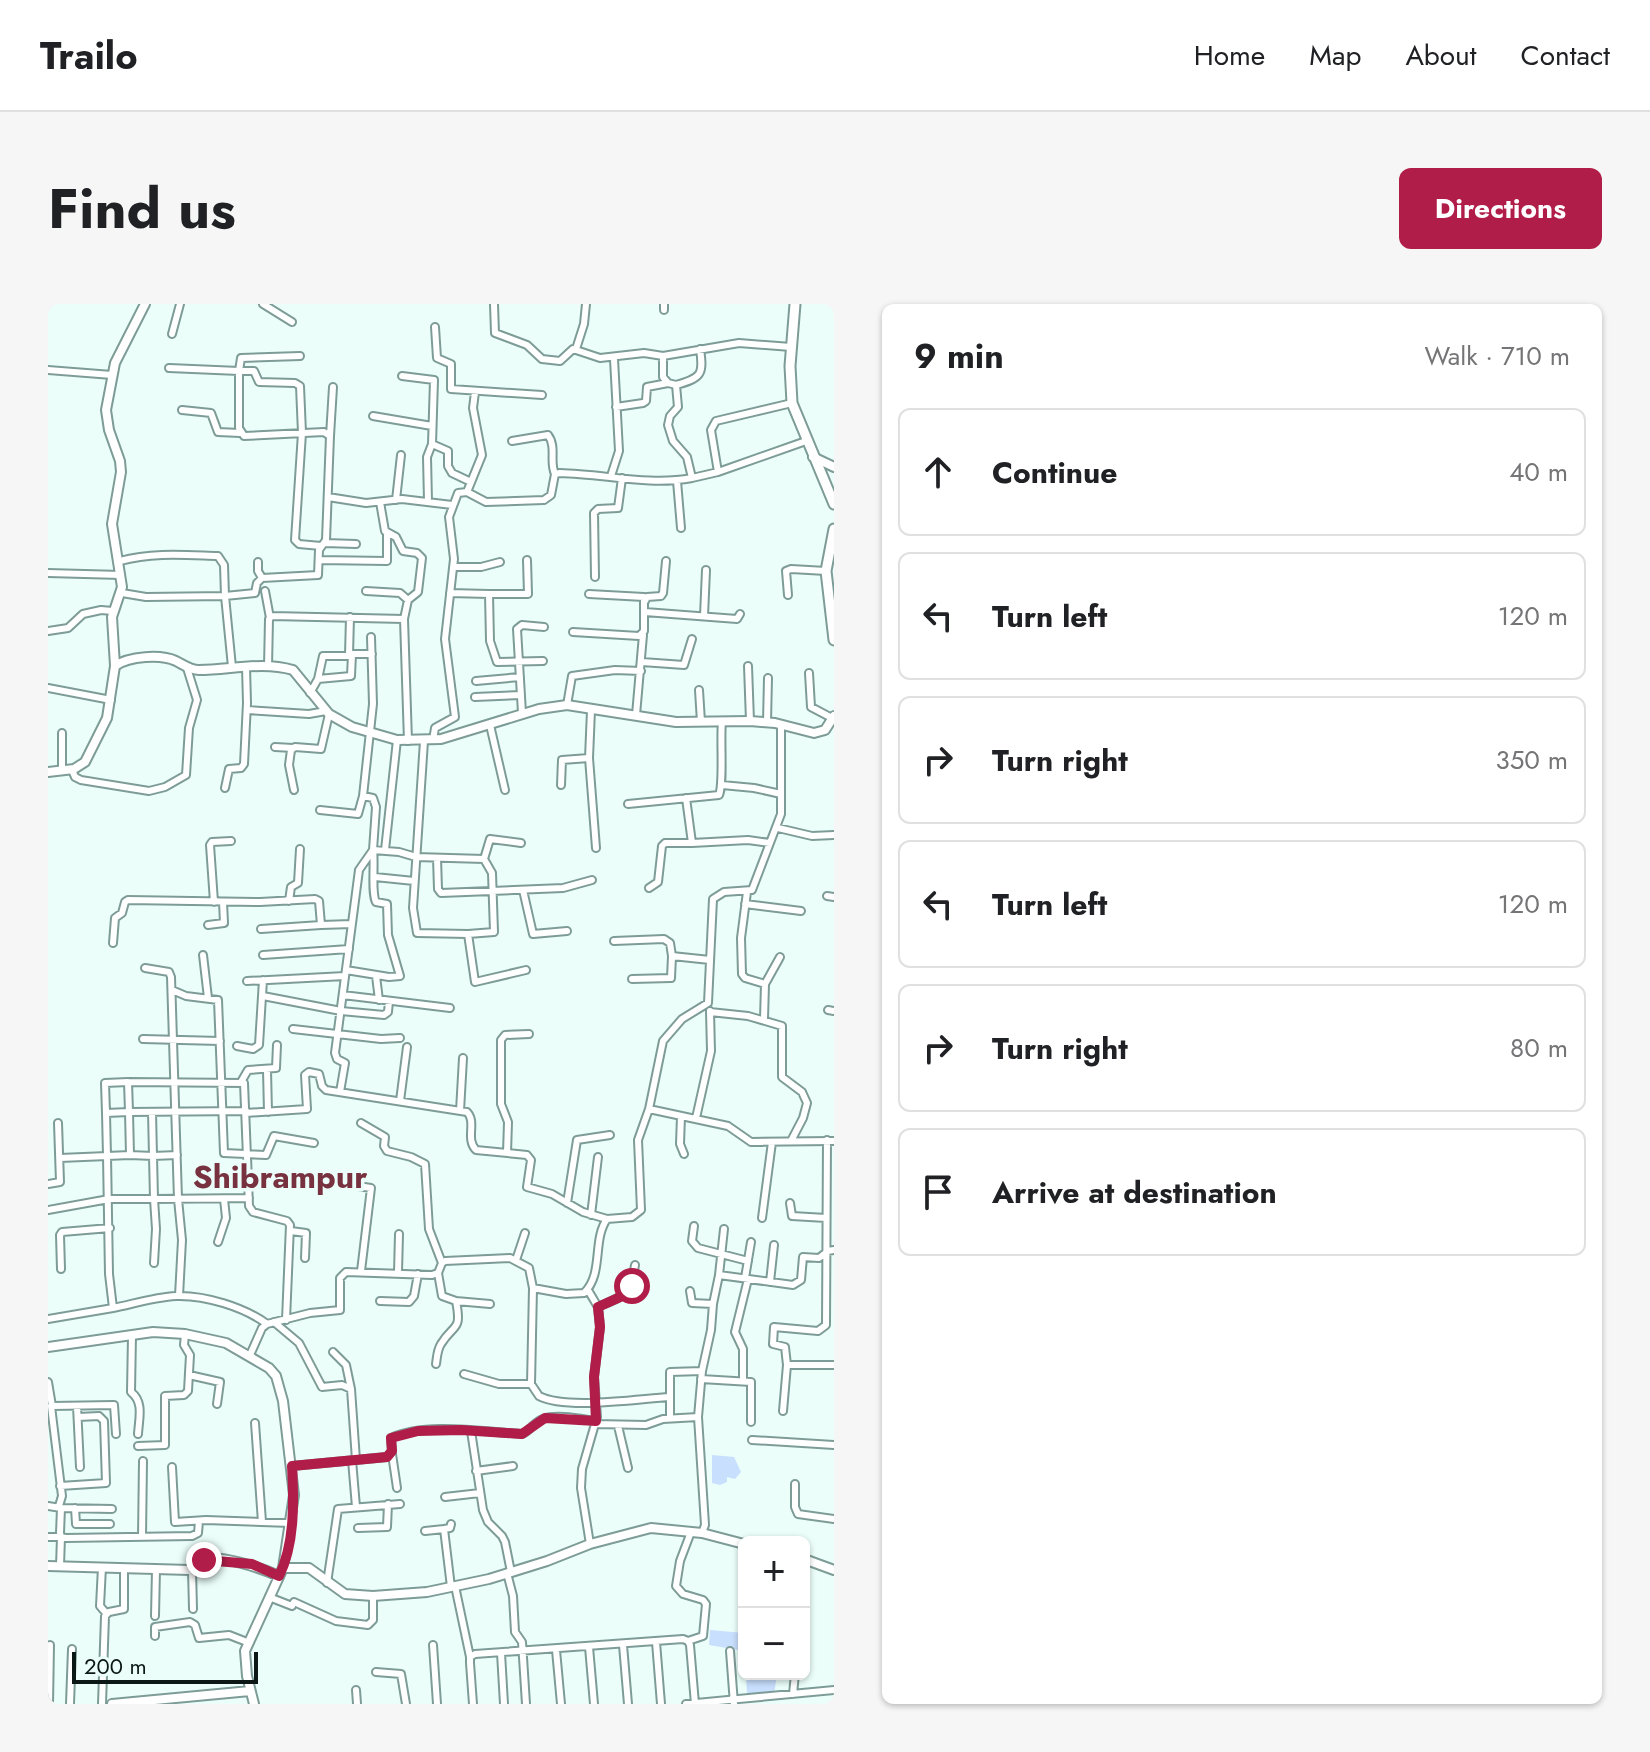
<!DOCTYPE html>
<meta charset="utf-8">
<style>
body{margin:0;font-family:Jost,sans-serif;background:#f6f6f6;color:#202124}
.controls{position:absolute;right:24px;bottom:24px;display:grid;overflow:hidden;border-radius:12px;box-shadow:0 2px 6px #0004}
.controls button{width:72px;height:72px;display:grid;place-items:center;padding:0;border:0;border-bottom:2px solid #e0e0e0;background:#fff;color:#202124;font:40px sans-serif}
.scale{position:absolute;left:24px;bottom:20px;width:186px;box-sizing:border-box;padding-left:8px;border:4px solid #0c1816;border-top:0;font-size:22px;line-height:28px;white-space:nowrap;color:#0c1816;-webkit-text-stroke:6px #ebfefa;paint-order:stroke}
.stop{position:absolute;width:24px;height:24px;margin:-18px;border:6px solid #b01d49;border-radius:50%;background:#fff}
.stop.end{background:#b01d49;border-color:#fff;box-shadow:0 2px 8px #0008}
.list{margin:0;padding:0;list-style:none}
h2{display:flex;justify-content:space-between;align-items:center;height:104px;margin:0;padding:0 32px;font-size:34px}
h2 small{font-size:26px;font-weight:400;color:#757577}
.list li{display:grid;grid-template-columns:52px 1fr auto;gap:24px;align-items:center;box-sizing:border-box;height:128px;margin:0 16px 16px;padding:0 16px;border:2px solid #e0e0e0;border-radius:12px}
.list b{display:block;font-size:30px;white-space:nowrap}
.list em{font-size:26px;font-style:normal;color:#757577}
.icon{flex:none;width:44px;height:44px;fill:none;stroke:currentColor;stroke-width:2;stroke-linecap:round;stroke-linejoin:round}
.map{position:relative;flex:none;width:786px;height:1400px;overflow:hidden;border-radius:12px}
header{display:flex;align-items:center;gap:48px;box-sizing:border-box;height:112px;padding:0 40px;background:#fff;border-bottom:2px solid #e0e0e0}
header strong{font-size:38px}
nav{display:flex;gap:44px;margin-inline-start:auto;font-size:28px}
.intro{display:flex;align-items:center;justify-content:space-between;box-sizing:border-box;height:192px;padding:0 48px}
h1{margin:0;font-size:56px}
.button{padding:20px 36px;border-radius:12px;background:#b01d49;color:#fff;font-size:28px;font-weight:700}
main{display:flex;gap:48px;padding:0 48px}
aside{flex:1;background:#fff;border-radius:12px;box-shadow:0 2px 6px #0004}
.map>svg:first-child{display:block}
.water{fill:#c8dffd}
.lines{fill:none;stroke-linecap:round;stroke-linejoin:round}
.minor-casing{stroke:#7e9c97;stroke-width:10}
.tertiary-casing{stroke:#7e9c97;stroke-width:12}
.secondary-casing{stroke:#7e9c97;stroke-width:13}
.minor{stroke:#fff;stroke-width:6}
.tertiary{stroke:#fff;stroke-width:8}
.secondary{stroke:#fff;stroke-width:9}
.route{stroke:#b01d49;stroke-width:10}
.labels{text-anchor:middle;stroke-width:7;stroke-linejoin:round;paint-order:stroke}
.district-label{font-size:32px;font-weight:bold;fill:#78313f;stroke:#ebfefa}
</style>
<header>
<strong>Trailo</strong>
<nav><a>Home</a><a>Map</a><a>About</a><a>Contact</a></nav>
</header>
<div class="intro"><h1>Find us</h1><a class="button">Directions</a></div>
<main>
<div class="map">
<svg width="786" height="1400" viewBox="0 0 786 1400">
<rect width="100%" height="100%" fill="#ebfefa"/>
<path class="water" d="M664,1151L686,1153L693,1168L687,1175L679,1173V1178L672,1181L664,1179Z
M662,1326L696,1329V1347L661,1341Z
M702,1370H729L726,1391L707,1393L699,1389L698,1373Z"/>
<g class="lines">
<g class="minor-casing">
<path id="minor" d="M215,0L244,18
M446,0L447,29L479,41L494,55L512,57L525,45L552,54L596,49L615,52
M616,6V0
M387,23L389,54L403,60V85L494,91
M124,30L132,0
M743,43L691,39L615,52V73L620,79L628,81L630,103L622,112L620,121L625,137L639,153L644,174L670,168L758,137
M528,45L536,20L538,0
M252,52L193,54L191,67H206L211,78L247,79L252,82L254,129L247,236L251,240L273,242
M121,64L191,67V124L196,132L276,128L282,132L278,236L271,246L270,271L214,274L209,279L207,289L177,292L184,363
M0,66L64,71
M354,72L386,76L384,140L400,147V162L404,169L423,178
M628,81C653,74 656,71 652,45
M568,103L595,99L598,97L599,83L620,79
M134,106L163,109L170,128L192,129
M325,112L384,122
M282,132L285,83
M464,137L500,131C509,143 501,158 507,170
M670,168L663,126L668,117L744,99
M563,172L571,147L566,55
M629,177L633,224
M419,188L434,151L425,104L427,88
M280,193L318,199L354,195L404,201
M348,196L353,151
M380,197L379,153L384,140
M332,198L337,227L348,233L355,247L369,249L374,254L370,288L360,296L356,315L360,437
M277,239L308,240
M271,256L339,257V229
M72,257C105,248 137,251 170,252L176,261L177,292L98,293L74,289
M210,258V267L214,274
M406,263H433L452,258
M0,269L73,271
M547,273L546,209L550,205L570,204L574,174
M217,287L222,314
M318,287L352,289L360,296
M402,289L441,290L442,337L449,358L495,357
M441,290H480L479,256
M740,291L738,267L743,265L778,267
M597,297L599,293L613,292L615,289L618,257
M597,308L689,315L692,310
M656,312L658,266
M0,327L20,324L35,310L53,306L65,307
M525,328L591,332L596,327V293L541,290
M301,351L302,313
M594,358L636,361L644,335
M700,362L702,417
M220,363L221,315L224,312L356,315
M761,369L763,403L784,414
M270,375L275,352H303
M428,377L472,373
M0,384L63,396
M651,386L653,418
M262,389L270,375L303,372L304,350H324
M427,393L473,391
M519,401L524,372L567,366L593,367
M199,406L261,410L278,407
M474,409L469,325L474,321L496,323
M588,411L595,331
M719,418L720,374
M442,421L457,486
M733,421V510L704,586L676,588L665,595L660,699L634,715L615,737L601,805L680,822L703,838L786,837
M14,429V467
M385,436L387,424L407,413L397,335L406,255L401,213L410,189L419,188L438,198L496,196L503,191L507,170L512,169C557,170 600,182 644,174
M376,437L365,604L369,629L420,630L427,678L478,666
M227,443L245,444
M541,454L548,544
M24,466L27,473L33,476L101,487L117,483L138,471L141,424L149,396L139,364
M513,481L514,456L541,454L543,406
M674,481L706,484L733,490
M177,484L181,465L193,464L196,460L199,399L198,363
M246,486L241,461L243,446L247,443L273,445L281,410
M638,494L644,539L700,536L722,539
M580,500L671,491C676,480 672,435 674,417
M272,506L310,510L315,492
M730,524L764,532L786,531
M337,546L349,436
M389,554L390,585L393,589L515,584L544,576
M436,555L442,535L473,539
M327,573L366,577
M601,584L610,578L614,542L617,539H644
M475,586L485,630L519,627
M699,588L693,634L694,670L697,674L717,680L716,715
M779,592L786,593
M241,597L243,583L250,579L252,545
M166,598L162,541L164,538L183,537
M697,600L753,607
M160,621L176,619L175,598
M213,625L273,621
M566,637L616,635L622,639L624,652
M65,639L67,614L74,609L77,598L80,596L212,598L267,595L271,597L273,621L304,620
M155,651L160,694
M215,651L301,645
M97,664L121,668L123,673L130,895L134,936L131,992
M298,666L341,673L352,672L340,631L339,600L328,598C323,589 327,560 325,546L351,548L368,553L436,555L444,569L446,628L420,630
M328,672L331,696
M584,675L623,674L624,652L662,656
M199,677L297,672
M717,680L732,653
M124,686L138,692L170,696L176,849L218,851L226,832L266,839
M295,691L402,704
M215,692L293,707L336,711L340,708L341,697
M780,706L786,707
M662,708L700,712L734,722V773L754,788L759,799L755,814L743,837
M245,725L333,735L352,734
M95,735L172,737
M189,742L205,745L211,741L215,676
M219,766L220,808
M193,778L200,766L228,764L229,741
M292,788L297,759L289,755L287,749L311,566L325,546L328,503L325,494L315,492L325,400L323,333
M352,797L359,743
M412,807L415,754
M104,808L105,852L129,851
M58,809L57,779L80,778
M198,809L259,805L257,771L261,768L271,770L274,782L278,786L419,808C429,818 417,835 428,846L479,851L483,856L479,883L504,890L535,908L559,915
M633,812L632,840L636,850
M648,814L663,747L662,707
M313,819L337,833L336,842L339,847L363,853L377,860L381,925L394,959
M459,849L460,818L453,800V736L457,731L481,730
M12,854L59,852L58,809L81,808L80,778L196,779L201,902L205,908L239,917L242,921L238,1016
M242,872L323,884L313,967
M0,880L12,878L10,819
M519,899L529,836L562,831
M742,899L744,912L778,914
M0,906L61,895H106L105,852L82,851
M543,911L550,853
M714,914L724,838
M646,922L644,937L650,944L700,957
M243,927L258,929L257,954
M170,938L178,914L176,895
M468,956L477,929
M106,959L108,925L106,895L201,894
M13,965L12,931L14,928L62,924
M350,969L351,930
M671,971L676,925
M697,974L703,938
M722,978L726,941
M485,984L483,1080L491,1092C518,1106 589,1095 621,1093
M540,986L550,1003L552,1023L546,1073L549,1113L534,1165L533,1184L542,1240
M642,987L644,999L665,1000
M332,997L361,998L366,992L370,970
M408,997L442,1000
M550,1003C577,991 582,992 587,961
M65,1004C85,1000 107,993 128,992C157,991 196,1003 219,1020
M0,1015L65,1004L61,970L59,852L82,851L81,808L198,807
M226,1018L251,1039L274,1083L294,1081L303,1085L308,1156
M84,1031L83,1088C96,1098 91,1114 90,1130
M285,1048L298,1061L303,1085
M202,1051L214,1024L219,1020L262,1009L292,1006V974L298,968L384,971L390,969L394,959L397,957L462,954L481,964L485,984L518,990L536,989C556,970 544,936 559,915L584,913L593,906L590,836L601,805
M388,1060C389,1054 389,1046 393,1040C406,1019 414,1028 408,997L394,992L390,969
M739,1061L737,1043L725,1040L726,1023L770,1027L778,1021L779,836
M416,1070L451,1080H483
M141,1071L172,1078L169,1100
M653,1075L703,1078V1118
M695,1076V1045L687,1028L700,975
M0,1078L4,1102L66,1101L68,1130
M3,1102L14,1192L11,1202
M29,1102L32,1163
M735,1107L739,1061H786
M650,1113L654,1067L663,1026L665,1000L671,971L745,981L753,976L755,953L771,954L780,947L786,946
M622,1114V1068L654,1067
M207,1119L214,1218
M547,1120L598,1121L615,1115L650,1113L657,1221L654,1229
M570,1122L580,1164
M423,1127L435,1206L440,1218L454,1232L457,1238L463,1268
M704,1136L786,1141
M90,1142L117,1141V1092L136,1091L140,1087L142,1051L136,1041L137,1030
M344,1150L349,1184
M304,1156L308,1203
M244,1162L339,1153L344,1147L343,1134C378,1118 436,1128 474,1130C482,1127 486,1118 495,1115C509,1110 533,1115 548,1117
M124,1163L127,1218L158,1216L243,1219
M428,1167L465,1162
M747,1180V1203L750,1210L786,1215
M12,1182L58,1179L56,1117L51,1112L30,1113
M397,1193L432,1189
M0,1202L13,1204L12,1229L13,1233L18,1234L144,1232L150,1229L151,1217
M13,1204L64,1205
M27,1204L28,1220H62
M403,1220L402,1224L396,1225L403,1283
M310,1224L339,1223L340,1200
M377,1227L396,1225
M0,1233H13L12,1262
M94,1233L95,1157
M54,1263L52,1302L58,1309
M144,1265L145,1305
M459,1269L465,1292L467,1328L474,1338L478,1400
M279,1279L290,1205L352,1200
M407,1282L422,1353
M221,1293L244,1302L246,1298L288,1317L320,1321L325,1316V1292
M107,1312L108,1265
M107,1332V1323L142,1318L147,1321L151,1334L181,1331L199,1338
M640,1337L655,1332L658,1300L655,1296L635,1290L628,1282L632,1257L643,1228
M608,1338L613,1400
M385,1341L389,1400
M575,1341L580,1400
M541,1343L546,1400
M508,1346L513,1400
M682,1347L686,1400
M453,1349L456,1400
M328,1368L353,1370L358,1400
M308,1386L309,1400
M745,1390L747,1370
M1,1400L2,1341
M22,1400L24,1345
M54,1400L57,1312L61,1308L76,1305V1264
M425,1400L422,1359V1353L427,1350L635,1335L640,1337L642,1341L647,1400
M638,1400L786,1386"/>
</g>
<g class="tertiary-casing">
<path id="tertiary" d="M765,153L786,163
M67,362L64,313L74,283L64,220L73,168L72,157L61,126L58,106L67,59L97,0
M0,468L26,465L37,458L59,414L67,362C81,352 113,350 128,357C136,361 142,366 151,366C182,366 214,357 245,366L281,410L304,423L349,436L393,435L491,405L519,401L628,418L702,417L727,419L766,429L777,426L786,412
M0,1043L105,1028L137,1030L178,1039L221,1064L228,1072L235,1097L246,1191L235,1264L197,1347L199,1372L206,1400
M756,1255L786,1266
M0,1262L142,1266C146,1264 149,1260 152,1257C168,1248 215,1265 231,1272
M235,1264H261L297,1290L325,1292L379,1288L441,1275L499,1257L542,1240L603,1224L654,1229L696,1240
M64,1400L202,1387"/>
</g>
<g class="secondary-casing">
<path id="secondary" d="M747,0L742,62L744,99L786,200
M786,225L778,267L786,336"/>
</g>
<use href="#minor" class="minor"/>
<use href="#tertiary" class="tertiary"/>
<use href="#secondary" class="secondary"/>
</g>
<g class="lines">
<path class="route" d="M156,1256L204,1260L231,1272C247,1240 246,1197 244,1162L339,1153L344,1147L343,1134L370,1127L413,1126L474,1130L497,1114L548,1117L546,1073L552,1023L550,1003L579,990L584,982"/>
</g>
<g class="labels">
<g class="district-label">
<text x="232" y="884">Shibrampur</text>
</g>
</g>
</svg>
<div class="controls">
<button>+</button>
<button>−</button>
</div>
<div class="scale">200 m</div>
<div class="stop" style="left:584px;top:982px"></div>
<div class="stop end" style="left:156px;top:1256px"></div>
</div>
<aside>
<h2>9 min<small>Walk · 710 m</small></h2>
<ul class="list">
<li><svg class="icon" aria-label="ahead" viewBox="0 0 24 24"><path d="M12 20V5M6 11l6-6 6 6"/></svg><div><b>Continue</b></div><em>40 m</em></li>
<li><svg class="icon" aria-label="left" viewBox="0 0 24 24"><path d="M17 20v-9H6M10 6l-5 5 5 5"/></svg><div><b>Turn left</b></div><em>120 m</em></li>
<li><svg class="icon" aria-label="right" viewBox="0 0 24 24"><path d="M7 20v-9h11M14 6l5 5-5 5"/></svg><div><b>Turn right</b></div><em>350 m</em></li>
<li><svg class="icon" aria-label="left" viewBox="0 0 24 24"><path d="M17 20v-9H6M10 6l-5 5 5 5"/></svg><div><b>Turn left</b></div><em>120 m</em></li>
<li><svg class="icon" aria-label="right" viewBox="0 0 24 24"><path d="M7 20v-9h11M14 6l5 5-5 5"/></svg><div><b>Turn right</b></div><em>80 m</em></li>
<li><svg class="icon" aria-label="arrive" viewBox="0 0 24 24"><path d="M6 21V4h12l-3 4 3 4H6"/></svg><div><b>Arrive at destination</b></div></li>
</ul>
</aside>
</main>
